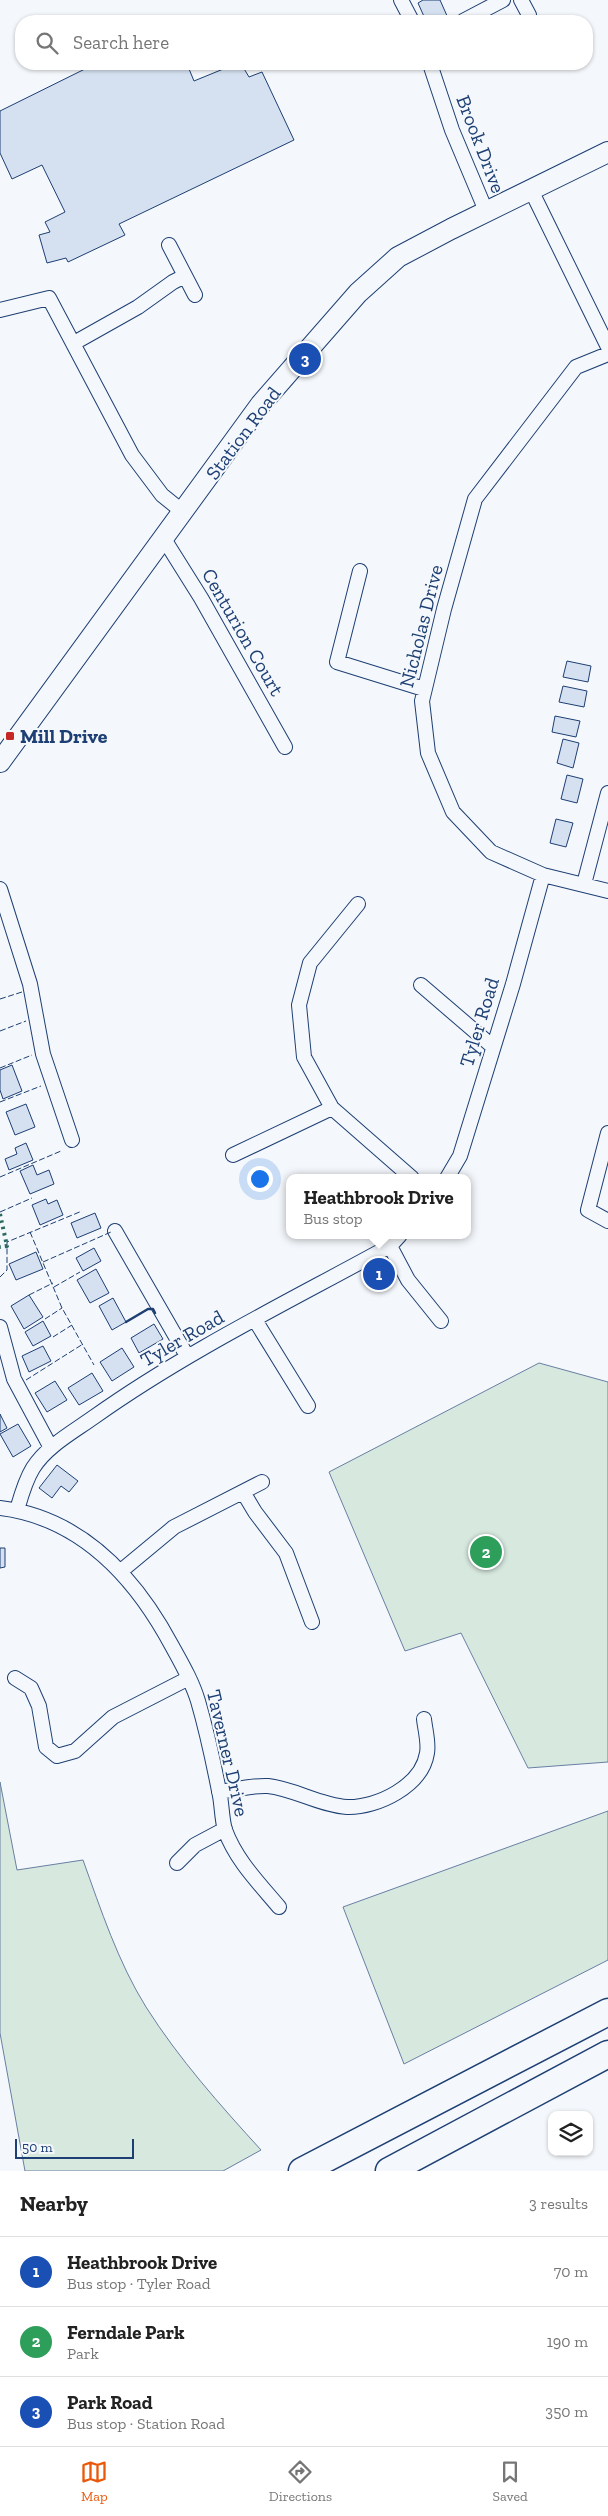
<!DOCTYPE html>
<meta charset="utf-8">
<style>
body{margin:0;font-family:"Zilla Slab",serif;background:#f2f2f2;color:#222}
.controls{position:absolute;right:15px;bottom:15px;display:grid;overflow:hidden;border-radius:10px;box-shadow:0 1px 4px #0004}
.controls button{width:45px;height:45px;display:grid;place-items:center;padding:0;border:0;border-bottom:1px solid #e0e0e0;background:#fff;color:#222;font:25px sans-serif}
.scale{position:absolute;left:15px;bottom:12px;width:119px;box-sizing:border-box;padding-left:5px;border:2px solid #1d3f73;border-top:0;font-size:14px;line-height:18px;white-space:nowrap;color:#1d3f73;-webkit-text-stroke:4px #f4f7fb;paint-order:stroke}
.you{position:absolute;left:259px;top:1178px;width:18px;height:18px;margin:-12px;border:4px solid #fff;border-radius:50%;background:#1a73e8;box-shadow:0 0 0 8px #1a73e833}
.badge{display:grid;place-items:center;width:32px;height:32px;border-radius:50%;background:#ea580c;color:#fff;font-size:16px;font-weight:700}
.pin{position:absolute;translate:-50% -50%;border:2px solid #fff;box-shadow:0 1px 5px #0006}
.popup{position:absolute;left:286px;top:1174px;width:185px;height:65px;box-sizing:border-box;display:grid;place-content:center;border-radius:10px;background:#fff;filter:drop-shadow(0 1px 4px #0005);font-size:16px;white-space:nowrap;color:#767676}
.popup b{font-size:19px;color:#222}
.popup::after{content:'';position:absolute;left:50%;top:100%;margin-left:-10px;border:10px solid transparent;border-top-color:#fff}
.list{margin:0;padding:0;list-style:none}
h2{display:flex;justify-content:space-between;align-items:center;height:65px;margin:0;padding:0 20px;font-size:21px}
h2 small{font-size:16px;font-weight:400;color:#767676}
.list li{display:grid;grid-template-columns:32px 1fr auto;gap:15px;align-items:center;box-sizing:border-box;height:70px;padding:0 20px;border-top:1px solid #e0e0e0}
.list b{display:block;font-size:19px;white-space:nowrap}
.list p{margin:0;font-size:16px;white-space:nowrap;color:#767676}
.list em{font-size:16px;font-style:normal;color:#767676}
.icon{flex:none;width:28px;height:28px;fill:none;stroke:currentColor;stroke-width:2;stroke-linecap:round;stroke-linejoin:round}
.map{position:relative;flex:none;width:608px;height:2171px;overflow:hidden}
.search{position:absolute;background:#fff;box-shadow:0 1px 4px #0004;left:15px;right:15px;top:15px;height:55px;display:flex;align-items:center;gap:12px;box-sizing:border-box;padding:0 18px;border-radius:20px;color:#767676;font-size:19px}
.sheet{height:275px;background:#fff}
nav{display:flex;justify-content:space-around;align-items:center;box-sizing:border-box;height:70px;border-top:1px solid #e0e0e0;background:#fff;font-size:14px;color:#767676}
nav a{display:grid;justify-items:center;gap:2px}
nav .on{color:#ea580c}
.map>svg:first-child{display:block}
.green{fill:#d7e8df;stroke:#687fa3}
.building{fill:#d5e0f0;stroke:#1d3f73}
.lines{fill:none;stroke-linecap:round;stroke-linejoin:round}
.street-casing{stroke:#1d3f73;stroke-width:16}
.secondary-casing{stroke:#1d3f73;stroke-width:22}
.highway-casing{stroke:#1d3f73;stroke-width:29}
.street{stroke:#f4f7fb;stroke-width:14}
.secondary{stroke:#f4f7fb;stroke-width:20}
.highway{stroke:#f4f7fb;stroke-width:26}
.hedge{stroke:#2c6c60;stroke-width:4;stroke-dasharray:2.5 4;stroke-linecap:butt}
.fence{stroke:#1d3f73;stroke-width:1;stroke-dasharray:6 2.5;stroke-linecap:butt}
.wall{stroke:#1d3f73;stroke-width:2.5}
.poi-dot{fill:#c62828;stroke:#f4f7fb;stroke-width:2}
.labels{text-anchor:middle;stroke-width:4;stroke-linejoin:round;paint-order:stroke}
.street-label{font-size:20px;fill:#1d3f73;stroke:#f4f7fb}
.poi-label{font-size:20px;font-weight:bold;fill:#1d3f73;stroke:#f4f7fb;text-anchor:start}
</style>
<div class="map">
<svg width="608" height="2171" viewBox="0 0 608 2171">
<rect width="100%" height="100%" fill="#f4f7fb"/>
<path class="green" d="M539,1363L608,1382V1762L528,1768L461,1633L405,1651L329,1472Z
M0,1782L17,1870L83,1860C101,1910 118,1962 146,2007C179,2059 220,2105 261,2150L223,2171H25L0,2033Z
M608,1811V1960L404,2064L343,1907Z"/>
<path class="building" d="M423,0H440L448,18L441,21H426L418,3Z
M95,64H171L173,68L187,64L194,81L233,65L243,67L249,77L262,72L294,140L119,224L125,235L68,262L66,258L47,263L39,235L50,232L45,222L65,212L42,165L12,179L0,153V111Z
M567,661L591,666L588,682L563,677Z
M563,686L587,691L584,707L559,702Z
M555,716L580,721L576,737L552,732Z
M563,739L579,743L573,768L557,763Z
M567,775L583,779L577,803L561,799Z
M556,819L573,823L566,847L550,843Z
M12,1065L22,1091L3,1099L0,1090V1070Z
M26,1104L35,1127L15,1135L6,1112Z
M26,1143L33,1160L9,1170L5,1159L17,1154L15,1148Z
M33,1165L37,1175L49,1170L54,1184L30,1194L20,1171Z
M46,1199L48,1204L57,1200L63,1215L40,1225L32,1205Z
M95,1213L101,1228L77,1238L71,1223Z
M94,1248L101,1261L83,1271L76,1258Z
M36,1252L43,1269L16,1280L9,1264Z
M96,1269L109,1293L90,1303L77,1280Z
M29,1295L43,1317L24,1329L11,1306Z
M113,1298L126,1322L112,1330L99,1306Z
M43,1321L51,1336L33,1346L25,1332Z
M154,1324L163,1339L139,1353L131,1338Z
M43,1346L51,1361L29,1372L22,1356Z
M122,1348L134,1367L112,1381L100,1362Z
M92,1373L103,1391L79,1405L68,1388Z
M55,1381L67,1400L47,1412L35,1393Z
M0,1414L7,1428L0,1432Z
M18,1424L31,1446L13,1457L0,1434Z
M57,1465L78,1481L69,1492L61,1486L52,1498L39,1488Z
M0,1548H5V1567L0,1568Z"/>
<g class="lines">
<g class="street-casing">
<path id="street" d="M401,0L412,21
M521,0L529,15
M463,21L503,0
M430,64L452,130L486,211
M531,190L608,347
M169,245L195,295
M0,310L49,298L132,455L162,495L183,512
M74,343L138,307L173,282L185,276
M608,354L576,367L475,499L444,609L422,701L428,753L453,812L491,852L543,875L608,891
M164,539L201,598L285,747
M360,571L337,662L424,689
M584,884L608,793
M0,889L30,984L43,1054L72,1140
M358,904L310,963L299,1005L304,1057L332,1108L412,1178
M421,985L492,1046
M608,1133L588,1210L608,1221
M233,1155L332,1108
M447,1178L460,1156L513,984L543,875
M115,1231L187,1356
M390,1246L408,1280L441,1321
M255,1320L308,1406
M0,1327L14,1379L51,1448
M243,1492L255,1512L286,1553L312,1622
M0,1508C82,1518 135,1577 172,1646C182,1664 192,1681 198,1701C207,1732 214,1765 220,1796C222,1807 222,1820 225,1830C236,1860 258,1882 279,1907
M17,1510C21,1496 25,1481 33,1468C47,1446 73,1432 94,1417C187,1351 290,1301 390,1246L400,1235
M121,1571L174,1527L262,1482
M15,1678L31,1688L39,1706L46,1747L57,1756L75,1751L113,1717L189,1678
M219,1792C234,1790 253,1785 268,1786C295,1789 319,1805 347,1807C377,1808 422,1786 427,1753C429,1743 425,1729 424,1719
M177,1863L195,1845L225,1829"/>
</g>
<g class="secondary-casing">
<path id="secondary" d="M0,762L261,404L358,293L398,257L451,229L608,152"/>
</g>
<g class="highway-casing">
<path id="highway" d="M302,2171L608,2012
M389,2171L608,2054"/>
</g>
<use href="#street" class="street"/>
<use href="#secondary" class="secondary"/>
<use href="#highway" class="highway"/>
<path class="hedge" d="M0,1214L7,1246L0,1247"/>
<path class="fence" d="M0,999L22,992
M0,1031L26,1021
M0,1068L32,1055
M0,1102L41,1086
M0,1177L61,1151
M0,1212L32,1198
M30,1232L62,1308L94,1365
M43,1262L111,1232
M0,1277L7,1270V1242L82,1211
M54,1287L80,1272
M29,1295L53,1283
M45,1319L62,1308
M53,1337L72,1325
M26,1380L83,1344"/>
<path class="wall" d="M126,1322L148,1309H153L155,1313"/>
</g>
<rect class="poi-dot" x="5" y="731" width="10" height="10" rx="2.5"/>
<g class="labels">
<g class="street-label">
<text transform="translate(481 144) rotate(69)" y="7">Brook Drive</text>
<text transform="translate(243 433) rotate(-53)" y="7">Station Road</text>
<text transform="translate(421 626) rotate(-76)" y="7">Nicholas Drive</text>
<text transform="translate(243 632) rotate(60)" y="7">Centurion Court</text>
<text transform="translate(479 1022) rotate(-73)" y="7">Tyler Road</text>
<text transform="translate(182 1338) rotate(-30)" y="7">Tyler Road</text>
<text transform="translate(228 1753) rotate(77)" y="7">Taverner Drive</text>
</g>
<g class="poi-label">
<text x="20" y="743">Mill Drive</text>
</g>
</g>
</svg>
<div class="controls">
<button><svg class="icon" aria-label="layers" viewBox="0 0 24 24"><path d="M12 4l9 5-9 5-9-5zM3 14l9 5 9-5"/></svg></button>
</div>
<div class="scale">50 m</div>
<div class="you"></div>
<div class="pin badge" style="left:379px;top:1274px;background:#1a4fb4">1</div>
<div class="popup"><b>Heathbrook Drive</b>Bus stop</div>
<div class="pin badge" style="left:486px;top:1552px;background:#2e9e5b">2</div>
<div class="pin badge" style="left:305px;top:359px;background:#1a4fb4">3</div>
<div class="search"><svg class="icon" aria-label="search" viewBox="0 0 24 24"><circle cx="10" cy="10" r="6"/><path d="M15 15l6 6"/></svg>Search here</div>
</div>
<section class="sheet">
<h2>Nearby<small>3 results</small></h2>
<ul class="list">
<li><span class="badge" style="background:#1a4fb4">1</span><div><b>Heathbrook Drive</b><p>Bus stop · Tyler Road</p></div><em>70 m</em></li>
<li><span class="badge" style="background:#2e9e5b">2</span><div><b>Ferndale Park</b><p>Park</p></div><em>190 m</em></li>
<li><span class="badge" style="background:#1a4fb4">3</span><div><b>Park Road</b><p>Bus stop · Station Road</p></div><em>350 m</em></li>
</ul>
</section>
<nav>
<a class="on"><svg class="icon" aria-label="map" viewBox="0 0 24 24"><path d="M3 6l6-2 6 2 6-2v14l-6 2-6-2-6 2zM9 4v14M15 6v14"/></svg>Map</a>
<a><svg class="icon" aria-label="directions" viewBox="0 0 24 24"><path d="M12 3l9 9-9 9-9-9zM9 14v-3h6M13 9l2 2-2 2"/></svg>Directions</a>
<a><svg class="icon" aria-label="saved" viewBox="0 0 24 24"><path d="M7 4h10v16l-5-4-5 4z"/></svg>Saved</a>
</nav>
